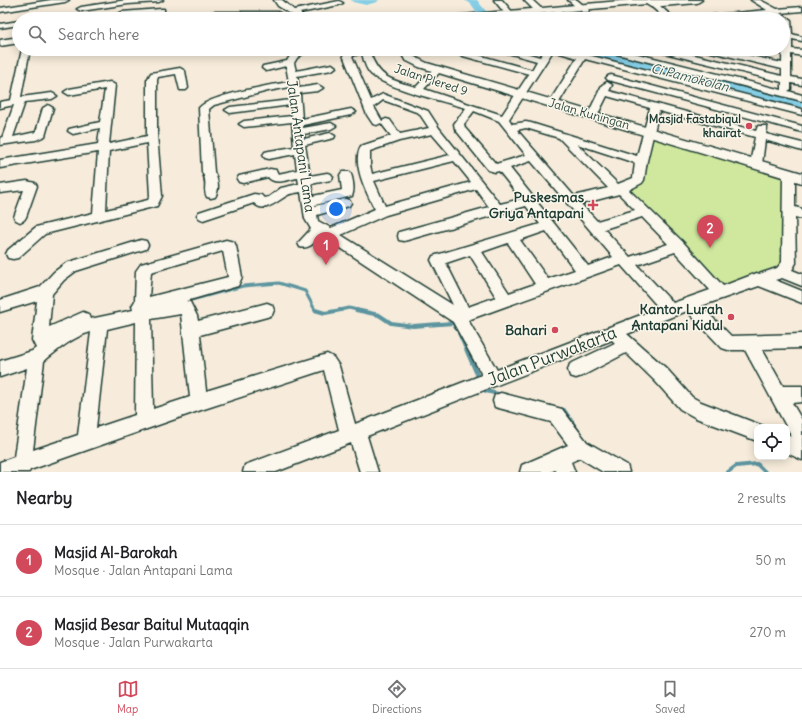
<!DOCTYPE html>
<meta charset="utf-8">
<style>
body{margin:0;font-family:Delius,sans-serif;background:#f2f2f2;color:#202124}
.controls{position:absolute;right:12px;bottom:12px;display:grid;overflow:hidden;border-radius:8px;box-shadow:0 2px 10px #0003}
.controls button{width:36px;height:36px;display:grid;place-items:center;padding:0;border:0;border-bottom:1px solid #e0e0e0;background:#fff;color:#202124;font:20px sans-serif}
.you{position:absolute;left:336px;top:209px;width:14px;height:14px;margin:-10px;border:3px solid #fff;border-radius:50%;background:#1a73e8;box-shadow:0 0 0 6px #1a73e833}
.badge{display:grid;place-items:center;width:26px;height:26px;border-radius:50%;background:#d1495b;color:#fff;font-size:13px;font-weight:700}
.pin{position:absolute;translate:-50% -33px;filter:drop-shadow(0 1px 2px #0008)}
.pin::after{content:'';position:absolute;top:21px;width:14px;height:12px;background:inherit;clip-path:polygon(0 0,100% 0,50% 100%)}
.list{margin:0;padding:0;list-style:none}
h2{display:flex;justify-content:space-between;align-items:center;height:52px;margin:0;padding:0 16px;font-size:17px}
h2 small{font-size:13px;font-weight:400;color:#757577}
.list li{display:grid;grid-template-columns:26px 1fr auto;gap:12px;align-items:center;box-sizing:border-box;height:72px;padding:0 16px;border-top:1px solid #e0e0e0}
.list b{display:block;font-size:15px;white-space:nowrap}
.list p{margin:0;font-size:13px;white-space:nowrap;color:#757577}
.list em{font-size:13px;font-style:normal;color:#757577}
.icon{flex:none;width:22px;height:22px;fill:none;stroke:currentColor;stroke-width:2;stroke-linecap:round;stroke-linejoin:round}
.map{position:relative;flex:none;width:802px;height:472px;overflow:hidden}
.search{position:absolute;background:#fff;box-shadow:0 2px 10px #0003;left:12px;right:12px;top:12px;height:44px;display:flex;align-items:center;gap:10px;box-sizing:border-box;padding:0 14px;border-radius:22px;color:#757577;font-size:15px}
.sheet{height:196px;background:#fff}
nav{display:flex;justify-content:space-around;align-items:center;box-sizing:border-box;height:56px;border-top:1px solid #e0e0e0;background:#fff;font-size:11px;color:#757577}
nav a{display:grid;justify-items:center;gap:2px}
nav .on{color:#d1495b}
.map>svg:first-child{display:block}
.green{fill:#cfe89e;stroke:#779269}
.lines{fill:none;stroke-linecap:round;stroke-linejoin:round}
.stream-far1{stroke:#5c949f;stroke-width:3}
.stream{stroke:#5c949f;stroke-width:4}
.river{fill:#85cee6;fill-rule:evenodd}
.minor-casing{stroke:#1f3d34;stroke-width:3}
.major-casing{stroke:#1f3d34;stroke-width:3}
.minor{fill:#fbf7ec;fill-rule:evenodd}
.major{fill:#fbf7ec;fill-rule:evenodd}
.poi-dot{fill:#d1495b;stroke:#fbf7ec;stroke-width:1.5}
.labels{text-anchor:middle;stroke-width:3;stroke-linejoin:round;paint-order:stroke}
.far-street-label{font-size:12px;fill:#1f3d34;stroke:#fbf7ec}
.far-poi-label{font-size:12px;font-weight:bold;fill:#1f3d34;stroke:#fbf7ec;text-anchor:end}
.far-water-label{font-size:13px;font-style:italic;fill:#335a58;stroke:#fbf7ec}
.street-label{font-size:14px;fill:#1f3d34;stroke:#fbf7ec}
.poi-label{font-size:14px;font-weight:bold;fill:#1f3d34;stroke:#fbf7ec;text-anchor:end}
.near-street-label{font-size:17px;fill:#1f3d34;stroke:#fbf7ec}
</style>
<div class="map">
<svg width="802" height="472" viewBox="0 0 802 472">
<rect width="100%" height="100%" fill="#f7ecdb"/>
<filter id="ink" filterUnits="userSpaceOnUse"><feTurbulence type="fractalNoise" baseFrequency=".025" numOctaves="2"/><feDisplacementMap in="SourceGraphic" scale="8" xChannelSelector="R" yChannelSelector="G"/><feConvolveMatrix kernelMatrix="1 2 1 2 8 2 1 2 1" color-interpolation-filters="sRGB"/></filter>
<g filter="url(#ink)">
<path class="green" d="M649,131L789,174V263L720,292L620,188L638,180Z"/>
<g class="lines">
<path class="stream-far1" d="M184,302L243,286L279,283L305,291L315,310L317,311
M336,311L349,308L361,311"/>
<path class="stream" d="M315,310L325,313L341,310
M356,310L379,315L391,323L413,326L453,323L456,328
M459,333L479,379
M484,387L486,391L502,395
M560,409L564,410L581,435
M728,472L736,466L757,464L765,472"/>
<path class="river" d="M351,0H379L377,2L366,5L353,2Z
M464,0H477L492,19H482L471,4Z
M571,49H591L802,101V109L573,51Z"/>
<g class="minor-casing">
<path id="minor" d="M51,0H69L65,2L0,12V8Z
M127,0H163L159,2L128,4L81,11L77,9L81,7Z
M274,0H282L294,10L339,1L343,3L339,5L300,13L304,17L299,19L278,6Z
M494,0H502L514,14L513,16H507Z
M524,0H532L544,11L540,13H537Z
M568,0H577L589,10L588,12H582Z
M647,0H653L675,19H666L647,3Z
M751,0H760L777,9L802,7V11L780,13L791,20L792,34L802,37V41L792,39V49L802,50V56L791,54V77L802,79V85L791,83V89L788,91L802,95V101L605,51L604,49H618L782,90V82L656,51L655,49H670L782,76V69L707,51L706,49H721L782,63L783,19H779L770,14L719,19H690L694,17L767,10Z
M161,9H164V13L122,16L118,14L122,12Z
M212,12H278L282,14L278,16H215L211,14Z
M59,16H62V19H48L49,17Z
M19,21V25L0,28V24Z
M22,49H30L21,97L52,93L57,96L52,99L25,102L13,137L36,132L43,108L48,105L53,108L45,136L36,140L0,145V139L2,138L14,105L0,108V102L11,100Z
M300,49H310L297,58L294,63L296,71L332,64L336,67L332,70L297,76L299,88L318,85L323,88L318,91L300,93L302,119L351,109L356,112L351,115L303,125V128L331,123L336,126L331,129L304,134V139L330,133L335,136L334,138L305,145L310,176L327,173L331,174L333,177L331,180L311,184L313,196L342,190L340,175L342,172H350C353,178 355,190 352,196L315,205V206L345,199L349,200L351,203L349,206L317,215L318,221L331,228L375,209C367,194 351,163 361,146L391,136L381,123L377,125L373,124L367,115L343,55L348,50L383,49L382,51L370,53C379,78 391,80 416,87L435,67H441L443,69L441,71L424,89L502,115L529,74L463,56L447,49L463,50L472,49L471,53L532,70L537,61L500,51L499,49H512L540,57L546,49H564L580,53L583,49H591L588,55L802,109V115L585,59L558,104L553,107L548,104L577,58L553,51L509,119L512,124L526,122L531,123L637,156L650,108L607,96L596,118L592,119L587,116L602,85L607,82L612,85L609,91L756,131L758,126H766L767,128L766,134L802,143V151L765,140L762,164L760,167H752L750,164L755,137L659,111L647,161L644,180L642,183L629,190L683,242L723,286L757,273L759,274L777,268L782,262L783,174L785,171H793L795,174V207L802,209V219L795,217L796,263L792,270L802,274V286L782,278L775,280L802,291V303L759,286L701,306L731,336L802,334V348L762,349L783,386H802V402L792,403L802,420V460L787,453V435L792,437L745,350H728L722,348L687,311L627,334L667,369L692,397L701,402L763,426L764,427H757V441L696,418L680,409L655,381L626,353L582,376L576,378L570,376L568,370L570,364L615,343L612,340L367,436L378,472H360L351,443L276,472H243L245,465L339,430L324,370L201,410L30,470L29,472H0V462L14,457L27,368L0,377V361L32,351L36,348L32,340L37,301L0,312V300L40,287L54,272L66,263L141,240L146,241L148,245L146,249L76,271L64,280L52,294L49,327L83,312L88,314L90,319L133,310L132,306L135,301L136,271L141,264L226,240L234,242L236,246L242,277L238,286L186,301L190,302L197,316L198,321L267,303L272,305L274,310L272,315L267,317L200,335L206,391L327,354L333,357L339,366L355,424L482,375L453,322L321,235C315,241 310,250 300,247L298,243L311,229L305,219L301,192C297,193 291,193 288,195C278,200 264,215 254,203L203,220L199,218L197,215L199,212L254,194L261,195L264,198L269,197L281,188L299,184L298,178C289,179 275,186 268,177L243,183L239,182L237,179L239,176L270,169L276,170L278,174L297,170L295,154L269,159L265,158L263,155L265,152L269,151L294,147L292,122L244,127L239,124L244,121L292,116L291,105L230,113L225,110L230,107L291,100L290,87L268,91L214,105L209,109L214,172C218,179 220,189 215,197L211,198L207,197C202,188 209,184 202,172L199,108C209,95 271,85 289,82L286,66L266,71L262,68L263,66L287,61L291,54ZM362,53C364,61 366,70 372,75C386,88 446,102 466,108L454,124L455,129L488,170L495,172L499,171L521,199L500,204L439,128L428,111L383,94L371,100L352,56ZM383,100L419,113L429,128L400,134L390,120L386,119L382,121L374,107ZM474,111L499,121L526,155L496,164L465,128L464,124ZM526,128L559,138L608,188L574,196L517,130ZM432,134L450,155L372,174L370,165V151L399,141ZM577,144L635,163L633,178L618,184ZM454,161L471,182L385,206L374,181ZM531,161L613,257L588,266L510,168ZM476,189L489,207L399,232L398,236L399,240L404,241L526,206L540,224L433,256L431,260L453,305L341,235L386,215ZM619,194L635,210L597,221L581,204ZM642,217L668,244L630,257L604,229ZM546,231L575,270L548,279L520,240ZM508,243L535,284L509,293L482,252ZM223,251L228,277L149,297L151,272ZM675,252L710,290L673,303L637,265ZM470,255L496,297L468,307L446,263ZM621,265L659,308L497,370L468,320ZM181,314L190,397L153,409L151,319ZM136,322L135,415L96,428L107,329ZM91,332L78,435L33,450L44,361C58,350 74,336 91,332Z
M180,68L185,71L188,88L186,90H180L176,74L158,77L157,80V134L162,196L157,206L45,234L18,258L13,259L8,258L6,254L8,250L36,227L93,213L98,152L0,168V160L98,144L100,128L73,134L68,131L69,129L100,122L105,89L69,95L64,92L69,89L110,82L115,85L109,144L147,136V80L151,73ZM147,143L150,196L148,200L106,210L109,151Z
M611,75L802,126V132L608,80L606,78L608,76Z
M27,181L35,183L37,186L26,217L24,220L20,222L16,220L14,217L24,190L0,193V185Z
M501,393L562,409L587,442L627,465L629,472H603L580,458L571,462L575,472H556L555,470L550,472H520L522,465L568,445L551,422L495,407L493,401L495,395Z"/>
</g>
<g class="major-casing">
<path id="major" d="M631,0H702L697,3L651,7L646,4L483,19H447L452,16Z
M19,37V43L0,46V40Z
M399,49H409L413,56L427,63L802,173V183L419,67L405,60Z"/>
</g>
<use href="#minor" class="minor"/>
<use href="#major" class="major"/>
</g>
</g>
<g class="poi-dot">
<circle cx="749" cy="126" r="4"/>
<path d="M591 199h4v4h4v4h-4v4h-4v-4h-4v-4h4z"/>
<circle cx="731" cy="317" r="4"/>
<circle cx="555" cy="330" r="4"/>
</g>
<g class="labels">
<g class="far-street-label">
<text transform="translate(431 80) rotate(18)" y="4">Jalan Plered 9</text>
<text transform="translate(589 114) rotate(16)" y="4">Jalan Kuningan</text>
</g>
<g class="far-poi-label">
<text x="741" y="123">Masjid Fastabiqul<tspan x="741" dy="14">khairat</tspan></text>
</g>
<g class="far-water-label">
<text transform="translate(690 77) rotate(14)" y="5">Ci Pamokolan</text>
</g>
<g class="street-label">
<text transform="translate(301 146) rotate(82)" y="5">Jalan Antapani Lama</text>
</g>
<g class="poi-label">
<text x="584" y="202">Puskesmas<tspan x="584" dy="16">Griya Antapani</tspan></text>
<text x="723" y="314">Kantor Lurah<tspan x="723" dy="16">Antapani Kidul</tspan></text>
<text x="547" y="335">Bahari</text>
</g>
<g class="near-street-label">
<text transform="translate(552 356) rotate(-21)" y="6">Jalan Purwakarta</text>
</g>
</g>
</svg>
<div class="controls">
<button><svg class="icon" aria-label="locate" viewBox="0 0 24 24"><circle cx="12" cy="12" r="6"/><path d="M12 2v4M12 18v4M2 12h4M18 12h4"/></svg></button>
</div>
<div class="you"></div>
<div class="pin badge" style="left:326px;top:265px">1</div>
<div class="pin badge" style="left:710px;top:248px">2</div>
<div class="search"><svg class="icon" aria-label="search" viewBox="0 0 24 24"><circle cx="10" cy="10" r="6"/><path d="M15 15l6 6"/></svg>Search here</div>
</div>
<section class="sheet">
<h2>Nearby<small>2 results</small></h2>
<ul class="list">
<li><span class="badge">1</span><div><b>Masjid Al-Barokah</b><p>Mosque · Jalan Antapani Lama</p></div><em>50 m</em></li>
<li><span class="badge">2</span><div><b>Masjid Besar Baitul Mutaqqin</b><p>Mosque · Jalan Purwakarta</p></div><em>270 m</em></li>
</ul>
</section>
<nav>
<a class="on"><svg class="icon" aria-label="map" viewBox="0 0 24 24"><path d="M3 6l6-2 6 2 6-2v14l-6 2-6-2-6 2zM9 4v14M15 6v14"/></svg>Map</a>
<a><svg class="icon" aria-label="directions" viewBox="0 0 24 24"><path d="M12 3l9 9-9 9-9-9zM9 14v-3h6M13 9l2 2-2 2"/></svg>Directions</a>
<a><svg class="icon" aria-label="saved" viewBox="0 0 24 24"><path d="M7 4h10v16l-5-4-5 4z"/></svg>Saved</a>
</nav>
